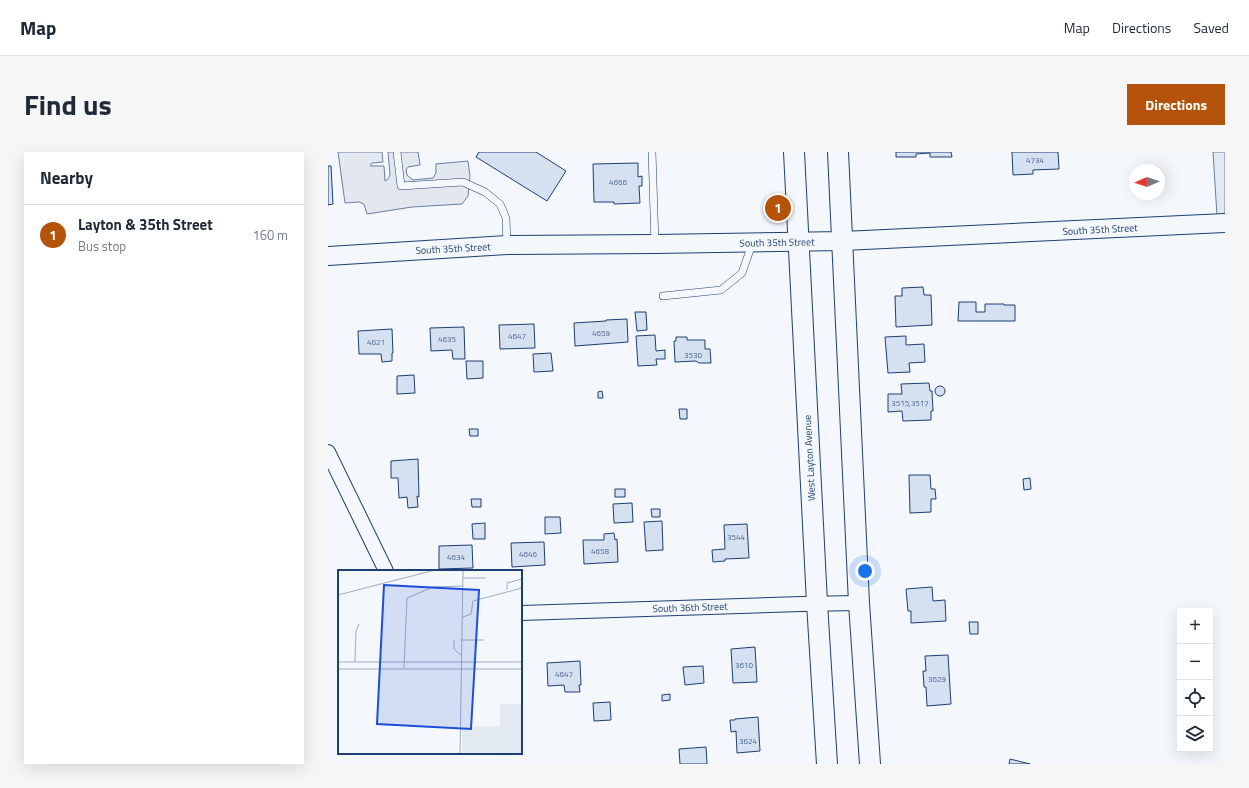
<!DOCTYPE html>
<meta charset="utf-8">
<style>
body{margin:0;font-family:"Titillium Web",sans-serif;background:#f6f6f7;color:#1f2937}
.controls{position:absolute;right:12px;bottom:12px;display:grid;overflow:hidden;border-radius:0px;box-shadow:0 4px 16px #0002}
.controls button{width:36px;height:36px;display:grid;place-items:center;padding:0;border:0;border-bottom:1px solid #e0e1e3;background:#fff;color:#1f2937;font:20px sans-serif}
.compass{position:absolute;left:801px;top:12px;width:36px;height:36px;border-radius:50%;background:#fff;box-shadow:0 4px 16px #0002;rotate:267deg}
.you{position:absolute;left:537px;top:419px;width:14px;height:14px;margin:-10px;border:3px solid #fff;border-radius:50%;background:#1a73e8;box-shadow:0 0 0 6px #1a73e833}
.badge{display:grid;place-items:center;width:26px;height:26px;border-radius:50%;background:#b45309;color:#fff;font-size:13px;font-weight:700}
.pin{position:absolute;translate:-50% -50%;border:2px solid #fff;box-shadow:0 1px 4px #0006}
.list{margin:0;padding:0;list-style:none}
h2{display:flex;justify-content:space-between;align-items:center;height:52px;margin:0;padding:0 16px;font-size:17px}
h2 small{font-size:13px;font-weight:400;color:#747a83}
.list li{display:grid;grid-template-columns:26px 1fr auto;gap:12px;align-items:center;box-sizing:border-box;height:60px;padding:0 16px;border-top:1px solid #e0e1e3}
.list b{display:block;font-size:15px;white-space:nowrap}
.list p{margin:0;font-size:13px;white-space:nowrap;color:#747a83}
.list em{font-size:13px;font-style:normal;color:#747a83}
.icon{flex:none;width:22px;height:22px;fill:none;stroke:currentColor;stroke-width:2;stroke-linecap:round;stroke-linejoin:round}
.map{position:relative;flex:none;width:897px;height:612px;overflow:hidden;border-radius:0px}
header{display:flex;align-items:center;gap:24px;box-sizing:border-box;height:56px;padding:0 20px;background:#fff;border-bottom:1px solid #e0e1e3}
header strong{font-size:19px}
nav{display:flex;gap:22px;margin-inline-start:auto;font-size:14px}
.intro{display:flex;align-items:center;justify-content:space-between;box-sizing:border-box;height:96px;padding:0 24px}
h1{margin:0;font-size:28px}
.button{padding:10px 18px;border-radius:0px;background:#b45309;color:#fff;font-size:14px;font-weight:700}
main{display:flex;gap:24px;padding:0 24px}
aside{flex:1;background:#fff;border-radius:0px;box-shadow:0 4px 16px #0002}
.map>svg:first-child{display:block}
.green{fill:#e3e9f0;stroke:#687fa3}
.parking{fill:#e3e8f0;stroke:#687fa3}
.building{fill:#d5e0f0;stroke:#1d3f73}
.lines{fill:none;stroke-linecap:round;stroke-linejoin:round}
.service-casing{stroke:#1d3f73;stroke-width:8}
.minor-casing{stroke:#1d3f73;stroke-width:16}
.tertiary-casing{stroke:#1d3f73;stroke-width:20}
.secondary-casing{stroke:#1d3f73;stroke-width:22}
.service{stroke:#f4f7fb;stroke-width:7}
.minor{stroke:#f4f7fb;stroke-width:14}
.tertiary{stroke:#f4f7fb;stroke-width:18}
.secondary{stroke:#f4f7fb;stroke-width:20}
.labels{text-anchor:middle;stroke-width:3;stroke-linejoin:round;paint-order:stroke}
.number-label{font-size:8px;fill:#4b6792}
.street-label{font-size:10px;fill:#1d3f73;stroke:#f4f7fb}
.inset-road{fill:none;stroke:#9eadc5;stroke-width:1}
.view{fill:#1d4ed8;fill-opacity:0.15;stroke:#1d4ed8;stroke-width:2}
.inset-edge{fill:none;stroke:#1d3f73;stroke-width:2}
</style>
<header>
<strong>Map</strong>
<nav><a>Map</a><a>Directions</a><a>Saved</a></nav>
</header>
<div class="intro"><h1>Find us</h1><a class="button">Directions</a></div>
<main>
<aside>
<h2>Nearby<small></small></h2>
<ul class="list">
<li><span class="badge">1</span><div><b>Layton &amp; 35th Street</b><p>Bus stop</p></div><em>160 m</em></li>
</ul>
</aside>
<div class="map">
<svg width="897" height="612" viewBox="0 0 897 612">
<rect width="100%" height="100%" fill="#f4f7fb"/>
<path class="green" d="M885,0H897V64H889Z"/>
<path class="parking" d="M10,0H54L55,10L44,11L42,14H56L57,29L60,27L62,23L60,0H90L92,13L80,15L78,18L79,23L85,28L105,26L108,21V12L140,9L142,24L140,44L134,52L84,55L39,62L36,52L31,50L17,51Z"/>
<path class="building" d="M151,0H208L238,19L219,49L148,5Z
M568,0H623L624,5H602V1L588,2V5H568Z
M684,0H730L731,17L705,18V22L685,23Z
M310,11V25L314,24V34H311L312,51L286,52V50H266L265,12Z
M0,14H3L5,52L0,53Z
M595,135L596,143H603L604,173L568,175L567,144H574V136Z
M631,150H648V160H657V152H676V153H687V169H630Z
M307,160H318L319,178L309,179Z
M299,167L300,190L247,194L246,171L278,169V168Z
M206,172L207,196L172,197L171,173Z
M136,175L137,207H125L124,198L103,199L102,176Z
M64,177L65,201H64V209L54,210L53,202H31L30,179Z
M327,183L328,199L337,198V207H328L329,213L310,214L308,184Z
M578,184V193L596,192L597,210L581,211L582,220L560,221L557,185Z
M348,185H359V188H377V197H382L383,211H371L368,209L347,210L346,189H348Z
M223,201L225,219L206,220L205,202Z
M138,209H155V226L139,227Z
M86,223L87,241L69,242V224Z
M601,231L602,239H604L605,259H603V268L575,269L574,259L560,260V242H574L573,232Z
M607 239a5 5 0 1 1 10 0a5 5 0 1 1-10 0Z
M274,239L275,246H270V240Z
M351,257H359V267H352Z
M141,277H150V284H142Z
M90,307L91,345L89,344L90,355L80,356L79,345L71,346L70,326H63V309Z
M581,323H602L603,337H607L608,347H603V360L582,361Z
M702,326L703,337L696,338L695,327Z
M287,337H297V345H287Z
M143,347H153V355H144Z
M304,351L305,370L286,371L285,352Z
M323,357H332V365H324Z
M217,365H232L233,381L217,382Z
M334,369L335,398L318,399L316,370Z
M157,371V387H145L144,372Z
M419,372L421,406L397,407V409L385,410L384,398L397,397L396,373Z
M286,381L287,388L289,387L290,410L256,412L255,388H276V382Z
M216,390L217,413L184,415L183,391Z
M144,393L145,416L111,417V394Z
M604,435L605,449L617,448L618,469L583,471V459H580L578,437Z
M641,470H650V482H642Z
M427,495L429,530L405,531L403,497Z
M620,503L623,552L599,554L598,535H596L595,519H598L597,504Z
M252,509L253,533H251L252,540H237L236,533L220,534L219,511Z
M375,514L376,531L357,533L355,515Z
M342,542V548L334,549V543Z
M282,550L283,568L266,569L265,551Z
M430,565L432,599L409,601L408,579L403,580L402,568H407V567Z
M378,595L379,612H352L351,597Z
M682,607L702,612H681Z"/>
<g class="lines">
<g class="service-casing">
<path id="service" d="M69,0L73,34L135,30L157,40L172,52L178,66L179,93
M324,0L327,92
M335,144L393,138L414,121L424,92"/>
</g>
<g class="minor-casing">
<path id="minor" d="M0,300L58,419
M193,461L473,452L531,451"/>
</g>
<g class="tertiary-casing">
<path id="tertiary" d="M0,104L179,93L327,92L515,89L897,71"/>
</g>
<g class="secondary-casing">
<path id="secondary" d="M466,0L489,451L499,612
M510,0L531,451L542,612"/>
</g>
<use href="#service" class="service"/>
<use href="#minor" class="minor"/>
<use href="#tertiary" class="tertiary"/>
<use href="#secondary" class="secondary"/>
</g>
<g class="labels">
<g class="number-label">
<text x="707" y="11">4734</text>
<text x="290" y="33">4666</text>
<text x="273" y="184">4659</text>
<text x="189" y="187">4647</text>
<text x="119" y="190">4635</text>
<text x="48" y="193">4621</text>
<text x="365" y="206">3530</text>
<text x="582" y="254">3515,3517</text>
<text x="408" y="388">3544</text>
<text x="272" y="402">4658</text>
<text x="200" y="405">4646</text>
<text x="128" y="408">4634</text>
<text x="416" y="516">3610</text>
<text x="236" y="525">4647</text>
<text x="609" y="530">3629</text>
<text x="420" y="592">3624</text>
</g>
<g class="street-label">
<text transform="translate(772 77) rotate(-3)" y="4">South 35th Street</text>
<text transform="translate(449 90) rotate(-1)" y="4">South 35th Street</text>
<text transform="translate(125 96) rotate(-3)" y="4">South 35th Street</text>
<text transform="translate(481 306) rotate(-93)" y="4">West Layton Avenue</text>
<text transform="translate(362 455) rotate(-2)" y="4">South 36th Street</text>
</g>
</g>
<g transform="translate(10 418)">
<rect width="184" height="184" fill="#f4f7fb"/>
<path d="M162,134H184V184H124V157L162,156Z" fill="#e3e9f0"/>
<path class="inset-road" d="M125,8H148M169,20V13L184,9M0,25L97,0M125,47L133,44L135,31L184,18M116,70V79L123,85M124,70H146M0,92H184M17,92L18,61L21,54M66,98L69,28L95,17L125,16M0,99H184M122,184L125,0"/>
<path class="view" d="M46,15L141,20L133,159L39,154Z"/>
<rect width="184" height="184" class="inset-edge"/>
</g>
</svg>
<div class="controls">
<button>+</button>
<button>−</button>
<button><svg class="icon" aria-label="locate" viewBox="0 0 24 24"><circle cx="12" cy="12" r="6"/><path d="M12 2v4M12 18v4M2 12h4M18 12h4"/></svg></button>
<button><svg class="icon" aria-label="layers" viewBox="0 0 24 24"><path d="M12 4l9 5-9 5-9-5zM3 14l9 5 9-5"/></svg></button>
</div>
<svg class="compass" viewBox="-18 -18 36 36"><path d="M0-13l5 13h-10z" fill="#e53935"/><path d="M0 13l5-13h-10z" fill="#747a83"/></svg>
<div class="you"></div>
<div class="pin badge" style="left:450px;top:56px">1</div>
</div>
</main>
